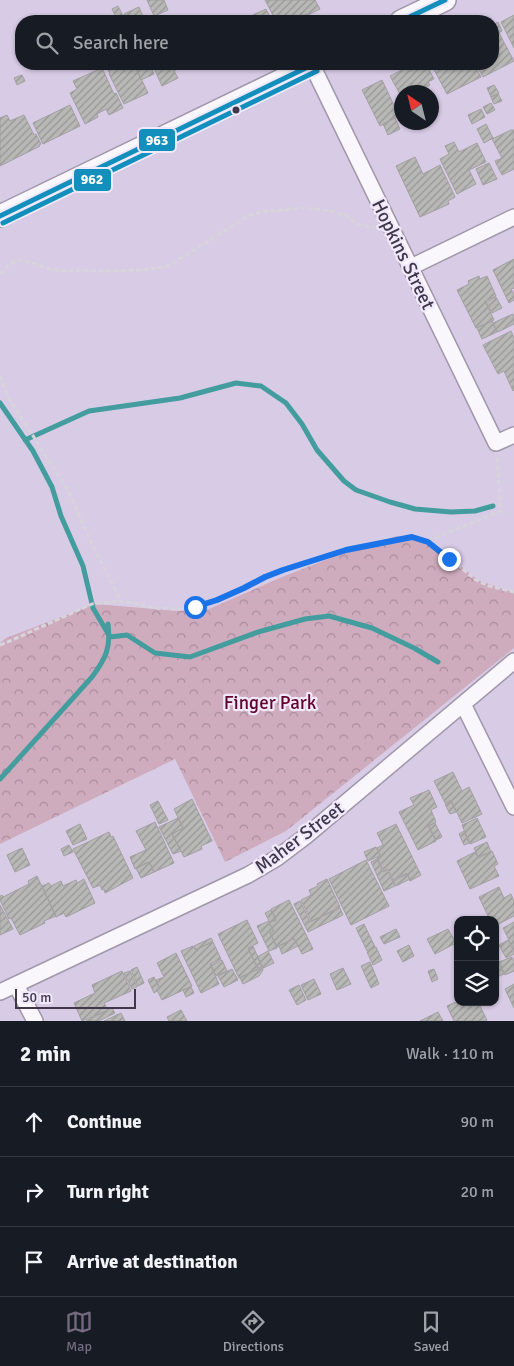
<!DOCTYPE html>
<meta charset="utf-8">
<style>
body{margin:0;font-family:Signika,sans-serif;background:#242831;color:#f1f3f6}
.controls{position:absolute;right:15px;bottom:15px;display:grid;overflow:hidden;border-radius:10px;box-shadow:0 1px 4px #0004}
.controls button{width:45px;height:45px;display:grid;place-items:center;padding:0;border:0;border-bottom:1px solid #363941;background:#171b24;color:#f1f3f6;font:25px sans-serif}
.compass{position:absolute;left:394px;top:85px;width:45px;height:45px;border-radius:50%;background:#171b24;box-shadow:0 1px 4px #0004;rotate:325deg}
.scale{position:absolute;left:15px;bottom:12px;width:121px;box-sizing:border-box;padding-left:5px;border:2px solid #40374a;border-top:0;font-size:14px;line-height:18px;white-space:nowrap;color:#40374a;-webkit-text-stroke:4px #f0e8fb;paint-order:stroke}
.stop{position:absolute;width:15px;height:15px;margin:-11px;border:4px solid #1a73e8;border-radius:50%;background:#fff}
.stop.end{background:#1a73e8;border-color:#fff;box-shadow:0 1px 5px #0008}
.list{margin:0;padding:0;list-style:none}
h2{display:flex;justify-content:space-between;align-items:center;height:65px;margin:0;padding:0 20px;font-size:21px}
h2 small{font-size:16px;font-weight:400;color:#9ea1a6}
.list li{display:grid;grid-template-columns:32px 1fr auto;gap:15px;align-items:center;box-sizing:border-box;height:70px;padding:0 20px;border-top:1px solid #363941}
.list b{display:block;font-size:19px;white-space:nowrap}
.list em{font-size:16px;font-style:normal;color:#9ea1a6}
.icon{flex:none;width:28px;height:28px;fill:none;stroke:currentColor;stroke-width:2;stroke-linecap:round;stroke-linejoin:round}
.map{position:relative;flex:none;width:514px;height:1021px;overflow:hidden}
.search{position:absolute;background:#171b24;box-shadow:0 1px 4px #0004;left:15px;right:15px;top:15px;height:55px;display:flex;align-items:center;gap:12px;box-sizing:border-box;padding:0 18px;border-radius:20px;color:#9ea1a6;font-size:19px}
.sheet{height:275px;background:#171b24}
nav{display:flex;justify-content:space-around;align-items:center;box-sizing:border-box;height:70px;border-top:1px solid #363941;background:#171b24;font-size:14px;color:#9ea1a6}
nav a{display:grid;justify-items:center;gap:2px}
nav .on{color:#756b80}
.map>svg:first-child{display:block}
.forest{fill:url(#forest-crowns)}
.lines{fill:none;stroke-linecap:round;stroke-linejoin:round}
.stream{stroke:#439c9d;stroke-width:5}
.building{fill:url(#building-hatch);stroke:#a2a0a2}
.street-casing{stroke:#a197ab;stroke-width:18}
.secondary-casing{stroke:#a197ab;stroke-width:24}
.path{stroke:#d7d4db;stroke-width:3;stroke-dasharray:5 2.5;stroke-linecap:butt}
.street{stroke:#f9f7fb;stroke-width:15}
.secondary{stroke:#f9f7fb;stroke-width:21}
.bus-1-casing{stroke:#f0e8fb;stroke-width:9}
.bus-2-casing{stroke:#f0e8fb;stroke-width:9}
.bus-1{stroke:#138fbe;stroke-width:5}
.bus-2{stroke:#138fbe;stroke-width:5}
.route{stroke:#1a73e8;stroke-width:6}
.bus-dot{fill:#40374a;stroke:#f0e8fb;stroke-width:2}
.labels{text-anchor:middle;stroke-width:4.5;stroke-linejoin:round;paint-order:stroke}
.street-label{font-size:19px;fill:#40374a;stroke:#f0e8fb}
.park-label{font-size:19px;fill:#620029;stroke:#f0e8fb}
.line-badge{stroke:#f0e8fb;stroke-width:2}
.badge-label{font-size:14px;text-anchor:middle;font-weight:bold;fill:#fff}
</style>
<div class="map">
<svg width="514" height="1021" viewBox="0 0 514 1021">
<defs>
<pattern id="forest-crowns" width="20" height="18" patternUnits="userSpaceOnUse" patternTransform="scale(1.25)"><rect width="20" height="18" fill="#cfacbd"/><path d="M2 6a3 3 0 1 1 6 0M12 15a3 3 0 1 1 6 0" fill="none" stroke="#a98d9c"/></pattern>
<pattern id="building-hatch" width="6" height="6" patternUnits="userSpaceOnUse" patternTransform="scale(1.25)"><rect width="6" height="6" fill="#b8b8b6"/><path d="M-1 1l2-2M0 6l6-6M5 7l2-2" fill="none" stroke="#979696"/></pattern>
</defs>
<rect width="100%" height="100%" fill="#d7cbe5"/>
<path class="forest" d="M397,536L435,545L478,580L514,593V648L286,831L225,862L175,759L0,844V643L6,638L95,604L178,611L209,609L282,577L338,555Z"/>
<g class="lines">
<path class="stream" d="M0,403L33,451L52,487L61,516L83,566L93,608L110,637L127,635L155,653L190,657L258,632L305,619L329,616L372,628L414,648L438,662
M25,440L89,411L180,398L236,383L261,386L286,403L302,424L317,450L344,481L356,490L390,502L415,509L451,512L475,511L493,506
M0,779L92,677C106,658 111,648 108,624"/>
</g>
<path class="building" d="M147,0H164L168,10L154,16Z
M265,0H315L320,9L308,15L307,14L303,16L304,17L296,21L285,20L276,21Z
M118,6L123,16L117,19L112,9Z
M139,7L145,21H128L124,14Z
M266,9L272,21H240Z
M514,15V48L501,22Z
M498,22L502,31L493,36V25Z
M499,33L514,61L483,77L476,64H493V36Z
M110,64H134L148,93L124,104L109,74H110L107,67L111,65Z
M134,64H149L154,74L141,80Z
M152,64H184L185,65L174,71L178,78L162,86Z
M426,64L434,79L428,82L430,85L426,87L429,92H402V98L390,76L408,67L410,71Z
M431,64H474L481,77L447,94Z
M102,68L114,94L116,93L123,108L109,115L106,109L97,114L98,117L85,124L70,93L77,89L73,81Z
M22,75L25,81L17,85L14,78Z
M382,80L399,116L380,126L362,90Z
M494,85L499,93L491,97L487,88Z
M498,94L502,101L494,104L491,97Z
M491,103L495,110L487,114L483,107Z
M70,105L80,126L43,144L33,123Z
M481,109L485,117L472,124L468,115Z
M7,115L10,121L24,115L34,135L36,134L41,144L39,145L40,146L0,166V118Z
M395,118L400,129L388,135L383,124Z
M486,124L493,138L484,143L477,129Z
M511,130H514V169L502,175L495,161L502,158L492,139Z
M454,142L459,152L477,143L486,162L469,170L476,184L457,194L440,159L449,154L445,146Z
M415,157L423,174L440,165L455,197L448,201L449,204L420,217L396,166Z
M489,163L497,179L483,185L476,169Z
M514,259V288L511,289L514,294V300L509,303L493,270Z
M479,276L480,279L487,276L496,296L485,301L494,320L476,328L457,290L469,284L468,281Z
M496,297L502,308L492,313L486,302Z
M513,314L514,324L498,332L493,323Z
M492,321L497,332L482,339L477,328Z
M511,331L514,338V390L513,391L504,371L498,374L483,345Z
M453,772L462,791L469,787L482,814L462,823L451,800L445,803L434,781Z
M429,790L437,807L431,810L436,822L428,826L436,841L418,850L399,812L414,805L410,798Z
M192,799L212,841L201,846L202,849L184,857L172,834L183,828L174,809Z
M158,801L168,820L159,824L150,805Z
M451,801L456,812L450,814L445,804Z
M178,818L183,828L172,834L181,851L173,854L159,827Z
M477,818L486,837L470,844L462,825Z
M155,822L174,863L154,872L149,862L135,869L130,857L146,850L136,831Z
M435,823L442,837L436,840L429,826Z
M80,824L87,839L73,845L66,831Z
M396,824L421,875L410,881L407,873L393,880L388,869L384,871L377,858L381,856L377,848L383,845L377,833Z
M464,831L469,843L464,845L459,834Z
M109,832L111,837L113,836L133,878L105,893L104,889L102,890L100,885L93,888L73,849Z
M487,842L491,852L478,857L474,848Z
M69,845L73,852L64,856L61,849Z
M376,847L380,856L368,861L364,852Z
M22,848L30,865L15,872L7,855Z
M492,851L498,864L494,866L499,876L470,889L457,861L475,852L478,858Z
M377,859L383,872L387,870L395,886L384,891L371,862Z
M366,860L389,906L351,925L329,879Z
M149,862L154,872L141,878L136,868Z
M407,874L410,879L396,886L393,881Z
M37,876L56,916L44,921L45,923L20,935L11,918L9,919L0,900V896L2,895L3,897L29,884L28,881Z
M84,879L95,903L66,917L64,913L56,917L42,886L49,883L51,886L61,881L63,886L76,880L77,883Z
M327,879L340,907L311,921L301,900L311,895L309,890L318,886L317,884Z
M499,887L504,898L511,894L514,901V916L495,926V920H490L479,897Z
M289,900L313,949L302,954L294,938L277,947L270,933L274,931L269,923L276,920L271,909Z
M300,901L310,922L340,908L343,915L308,932L294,904Z
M0,905L13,929L0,935Z
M271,910L276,920L269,923L273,931L270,933L277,948L269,951L257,926L269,921L265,913Z
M247,920L258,943L248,948L258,969L239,978L218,934Z
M514,922V950L503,928Z
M364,924L375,947L367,951L356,928Z
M396,929L400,937L384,944L380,937Z
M448,929L456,943L435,954L427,939Z
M211,938L213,941L196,950L194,946Z
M294,939L298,946L282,954L279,946Z
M508,940L514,952V954L506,958L499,945Z
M213,942L221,959L210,964L219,984L201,993L181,951L193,946L195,950Z
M409,945L414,956L403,962L397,951Z
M253,946L262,966L258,968L248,949Z
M376,947L382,960L373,965L367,952Z
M268,951L274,963L263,968L257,957Z
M176,953L192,986L162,1000L157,990L160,988L156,980L164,977L157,963Z
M512,957L514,961V971L505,975L499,962Z
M222,960L227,971L216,976L211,965Z
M370,962L379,984L371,988L361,966Z
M500,965L504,974L497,977L495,971V967Z
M137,967L144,983L138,986L131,970Z
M262,967L263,970L259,976L243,984L240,978Z
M343,968L351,984L337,990L330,974Z
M232,969L238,980L224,987L218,976Z
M434,969L438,979L432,982L428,971Z
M122,971L131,991L104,1003L108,1010L82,1021L74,1003L95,993L92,985Z
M130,971L137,987L132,989L124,973Z
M154,977L159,988L157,990V991L154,993L148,980Z
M314,979L321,994L308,1000L301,985Z
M514,984V1008L505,989Z
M299,985L306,1000L297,1005L289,990Z
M191,987L194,993L186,997L183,990Z
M458,1001V1002H478L487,1020L484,1021H454L447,1006Z
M112,1008L115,1013L99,1021H86Z
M181,1010L187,1021H169L167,1017Z
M438,1012L443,1021H420Z
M121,1013L125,1021H104Z"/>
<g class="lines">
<g class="street-casing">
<path id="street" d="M312,65L496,443L514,435
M411,267L514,217
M463,704L514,807
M16,985L35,1021
M0,992L248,875L277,858L306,836L514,661"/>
</g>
<g class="secondary-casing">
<path id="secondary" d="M401,21L445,0
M0,216L314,64"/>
</g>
<path class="path" d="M0,274L10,264L18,260L29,262L50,269L63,271L80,270L98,271L142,270L165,267L175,262L248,216L260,212L303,208L331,211L347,216L358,224L375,228
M0,376L8,397L68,490L89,538L121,601
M428,541L501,511L497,456
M0,645L10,641L92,604L121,601L156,608L178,609L195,607L217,600L283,570L346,550L412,537L428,541L476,580L489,586L514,592"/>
<use href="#street" class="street"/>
<use href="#secondary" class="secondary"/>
<g class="bus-1-casing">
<path id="bus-1" d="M401,21L445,0
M0,216L314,64"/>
</g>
<g class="bus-2-casing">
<path id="bus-2" d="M3,223L317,71"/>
</g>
<use href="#bus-1" class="bus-1"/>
<use href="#bus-2" class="bus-2"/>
</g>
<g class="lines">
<path class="route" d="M195,607L217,600L244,588L265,577L283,570L346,550L412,537L428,542L449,559"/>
</g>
<circle class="bus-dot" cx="236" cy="110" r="4.5"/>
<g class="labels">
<g class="street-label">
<text transform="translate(404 254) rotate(64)" y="7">Hopkins Street</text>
<text transform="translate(299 837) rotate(-37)" y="7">Maher Street</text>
</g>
<g class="park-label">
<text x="270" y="709">Finger Park</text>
</g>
</g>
<g class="line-badge">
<rect x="138" y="128" width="38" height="24" rx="5" fill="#138fbe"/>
<rect x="73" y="168" width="39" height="24" rx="5" fill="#138fbe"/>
</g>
<g class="badge-label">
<text x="157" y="145">963</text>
<text x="92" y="184">962</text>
</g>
</svg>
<div class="controls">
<button><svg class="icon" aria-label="locate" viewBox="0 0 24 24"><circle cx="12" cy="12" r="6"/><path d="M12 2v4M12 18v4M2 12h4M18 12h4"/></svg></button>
<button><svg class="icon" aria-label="layers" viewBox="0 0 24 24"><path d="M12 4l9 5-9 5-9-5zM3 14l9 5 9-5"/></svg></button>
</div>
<svg class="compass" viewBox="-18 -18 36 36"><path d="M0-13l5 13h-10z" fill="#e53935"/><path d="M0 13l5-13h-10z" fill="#9ea1a6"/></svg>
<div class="scale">50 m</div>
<div class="stop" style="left:195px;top:607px"></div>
<div class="stop end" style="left:449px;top:559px"></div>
<div class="search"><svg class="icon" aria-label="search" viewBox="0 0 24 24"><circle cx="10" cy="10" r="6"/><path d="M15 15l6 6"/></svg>Search here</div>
</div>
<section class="sheet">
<h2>2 min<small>Walk · 110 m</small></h2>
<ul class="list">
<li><svg class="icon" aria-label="ahead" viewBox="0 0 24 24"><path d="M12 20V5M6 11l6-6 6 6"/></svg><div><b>Continue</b></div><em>90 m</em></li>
<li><svg class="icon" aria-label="right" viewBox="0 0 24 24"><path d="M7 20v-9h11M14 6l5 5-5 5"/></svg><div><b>Turn right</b></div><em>20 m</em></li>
<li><svg class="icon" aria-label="arrive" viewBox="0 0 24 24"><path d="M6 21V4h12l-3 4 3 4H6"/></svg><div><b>Arrive at destination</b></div></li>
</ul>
</section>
<nav>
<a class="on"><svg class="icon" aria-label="map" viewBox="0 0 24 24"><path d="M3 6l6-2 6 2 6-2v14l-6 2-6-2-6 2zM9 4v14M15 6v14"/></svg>Map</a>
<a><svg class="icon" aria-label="directions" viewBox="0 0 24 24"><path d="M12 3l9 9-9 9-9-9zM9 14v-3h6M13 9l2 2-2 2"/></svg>Directions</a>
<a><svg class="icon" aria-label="saved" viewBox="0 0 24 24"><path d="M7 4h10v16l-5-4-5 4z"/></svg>Saved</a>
</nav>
